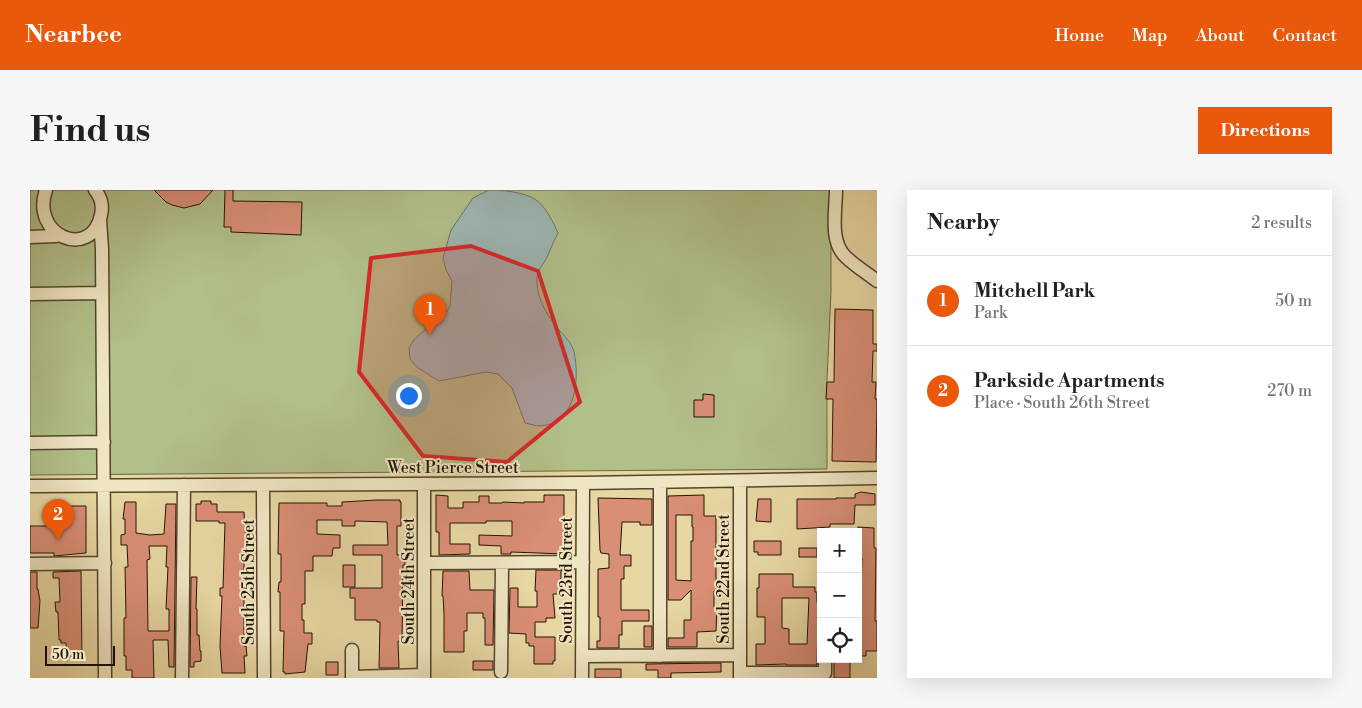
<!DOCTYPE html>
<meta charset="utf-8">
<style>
body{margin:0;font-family:"Libre Bodoni",serif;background:#f6f6f6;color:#202124}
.controls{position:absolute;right:15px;bottom:15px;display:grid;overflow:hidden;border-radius:0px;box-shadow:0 5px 20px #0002}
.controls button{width:45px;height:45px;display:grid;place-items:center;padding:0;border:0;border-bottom:1px solid #e0e0e0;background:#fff;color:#202124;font:25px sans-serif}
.scale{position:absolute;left:15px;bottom:12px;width:70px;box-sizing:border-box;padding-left:5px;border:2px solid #241300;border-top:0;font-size:14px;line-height:18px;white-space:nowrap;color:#241300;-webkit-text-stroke:4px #efe5c3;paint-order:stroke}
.you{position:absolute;left:378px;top:205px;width:18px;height:18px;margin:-12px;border:4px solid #fff;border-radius:50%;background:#1a73e8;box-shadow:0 0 0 8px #1a73e833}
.badge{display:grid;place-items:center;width:32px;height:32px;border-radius:50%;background:#ea580c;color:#fff;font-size:16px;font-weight:700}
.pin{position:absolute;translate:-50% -41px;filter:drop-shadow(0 1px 2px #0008)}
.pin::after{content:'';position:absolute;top:26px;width:18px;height:15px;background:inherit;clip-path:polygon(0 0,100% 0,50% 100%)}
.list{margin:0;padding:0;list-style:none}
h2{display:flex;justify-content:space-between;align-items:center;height:65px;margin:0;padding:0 20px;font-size:21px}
h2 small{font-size:16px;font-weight:400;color:#757577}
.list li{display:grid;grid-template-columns:32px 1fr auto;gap:15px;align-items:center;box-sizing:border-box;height:90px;padding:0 20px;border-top:1px solid #e0e0e0}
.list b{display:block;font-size:19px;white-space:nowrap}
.list p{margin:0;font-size:16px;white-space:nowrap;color:#757577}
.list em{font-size:16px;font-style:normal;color:#757577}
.icon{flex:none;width:28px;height:28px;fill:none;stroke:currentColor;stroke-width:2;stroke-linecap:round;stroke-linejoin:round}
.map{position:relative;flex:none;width:847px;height:488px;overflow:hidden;border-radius:0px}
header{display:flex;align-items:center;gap:30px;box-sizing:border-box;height:70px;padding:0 25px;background:#ea580c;color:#fff}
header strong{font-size:24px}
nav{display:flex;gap:28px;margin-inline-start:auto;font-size:18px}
.intro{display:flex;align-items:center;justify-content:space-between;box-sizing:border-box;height:120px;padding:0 30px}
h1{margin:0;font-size:35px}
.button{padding:12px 22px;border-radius:0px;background:#ea580c;color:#fff;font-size:18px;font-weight:700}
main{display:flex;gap:30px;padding:0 30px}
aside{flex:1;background:#fff;border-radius:0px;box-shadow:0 5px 20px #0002}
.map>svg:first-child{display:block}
.green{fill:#b1bf89;stroke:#6a6944}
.water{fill:#9db6b3;stroke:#6d756b}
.building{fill:#d98e76;stroke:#241300;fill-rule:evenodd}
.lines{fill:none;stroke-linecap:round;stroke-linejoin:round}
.minor-casing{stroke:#554429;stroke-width:15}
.minor{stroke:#efe5c3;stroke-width:12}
.marked{fill:#d62828;fill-opacity:0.2;stroke:#d62828;stroke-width:4;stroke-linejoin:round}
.labels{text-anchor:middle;stroke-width:4;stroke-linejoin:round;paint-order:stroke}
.street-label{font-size:16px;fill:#241300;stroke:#efe5c3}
</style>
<header>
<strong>Nearbee</strong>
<nav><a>Home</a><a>Map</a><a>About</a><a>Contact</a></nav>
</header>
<div class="intro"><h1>Find us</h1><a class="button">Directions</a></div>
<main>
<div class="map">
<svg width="847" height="488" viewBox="0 0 847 488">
<rect width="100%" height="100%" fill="#e7d7a3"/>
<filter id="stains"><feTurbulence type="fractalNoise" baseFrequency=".004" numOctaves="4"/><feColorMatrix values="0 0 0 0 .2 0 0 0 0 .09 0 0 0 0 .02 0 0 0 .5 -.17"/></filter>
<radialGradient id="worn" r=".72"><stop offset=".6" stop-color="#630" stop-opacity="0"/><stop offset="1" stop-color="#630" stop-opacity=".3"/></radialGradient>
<path class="green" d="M0,0H801V101L797,190V279L0,285Z"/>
<path class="water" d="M459,0C472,0 495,2 506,10C516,17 523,32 528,43C523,52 521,59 517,67C514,74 507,80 507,88C506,108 517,125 529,140C535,147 542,153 544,162C550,189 546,234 510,236C506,236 500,234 495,233L482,198L468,184L456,182L409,191L388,178L380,169L379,158L384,150L400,135L417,121L420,116L422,91L416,80L413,68L421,40L443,8Z"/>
<path class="building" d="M124,0H183L170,14L154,18L142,15L136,12Z
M195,0H203V11L272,12L271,45L201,42V37H194Z
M805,119L843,120V154H847V161H843L842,192H846L845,209H847L846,272L802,271L803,209H796L797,192H804Z
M673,204L684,205V227H664V210H673Z
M831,302L845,304V315H825L824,334H800V337L767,339V309H806V308H825V304Z
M406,305L418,306V318H433V312H449V306H459V313H472L473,312L494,313V312H514V305H534V364L481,362V364H471V356L449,355V345L482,346V331H456V333H420V354H440V364L409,365V342H406Z
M674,305V326H686V401H684V417H687L686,441L667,442V457H638V448H654V430H661V400L651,410H638V306ZM646,325H662V337H663V351H661V391L646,390Z
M568,308L622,309V335H610V332H592L590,365H601V376H594V389H591V420H619V431H592V445H589V458H567V451H570V427H568V379L579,378V364L571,363L570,360Z
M728,309H741V332L726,331Z
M347,310H370V312H371V336H367V365H375V375H373L372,451H368L369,478H349L350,432H347V430H325V408H320V398H352V365H323V355H358L357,332L325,331V336H312V330H287V344L310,345V358H303L302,366H283V381H275V414H272V430H274V443H282V454H278L275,482L255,484V482H253L254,441H250V402H248L249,392H251V364H248L249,313H297V316H312V312Z
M171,311H181V314H187V322H214L217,368H214V456H216L217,466H214L215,483H192L190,456L192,406H190V398H193L195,333H189V331H166V314H171Z
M95,312H106V343L120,345L134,344L136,314H146L144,477H139L138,450H123L124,488H102V480H96V466H94V428H96L95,377H98L97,355H91V345L95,344V329H93ZM119,356H137L136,377H138L136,419H139V441H118L117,370L120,369Z
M28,316H56V363L24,366V363H0V336H28Z
M828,337L844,338V358H846L845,431H847V461H836V466H828V394H831L832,368H828Z
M724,351H751V365H728V362H724Z
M769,358H787V367H769Z
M313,375H325V397H313Z
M506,380H532L531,382V404H523L525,428H516V432H505V447H525V471H523V474H504V456H499V453H496V444L479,443L480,398H488V417H507V401H505Z
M51,381L52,470H46L43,467H37L36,453H31V450H29L28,422H26L25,412H30L29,388H23V382Z
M413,381H439L440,400H464L463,455H455V428H453V423H437V441H434V462H414V423L413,406H412Z
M0,382H7V399H8L10,411L8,438H0Z
M729,384H763V397H785V402H787V413H791V430H788L787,475H756V474L726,475V454H735V427H727V398H729ZM752,408H779L777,454H759V439L752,438Z
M161,387H167L166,419H167V445H169L170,461H171V471L164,472V477H160Z
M614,436H622V457H614Z
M804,469H820V488H804Z
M443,471H463V480H443Z
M296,472H308V485H296Z
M691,473V482L641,483V488H628V480H616V474Z
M565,479H591V488H565Z"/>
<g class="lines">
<g class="minor-casing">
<path id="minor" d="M16,0C0,46 61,71 71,25C73,16 71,7 65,0
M806,0C806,20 799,52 816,67C825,76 837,83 847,91
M70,30L72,59L75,488
M0,47L26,46
M0,104L72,103
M0,253L74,252
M630,292V466
M233,295L234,488
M0,296L553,293L847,288
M394,373L553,372
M0,374L75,373
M322,460V488
M552,466L710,465
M471,482L472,373
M710,483H795V469
M322,487L394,485
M152,488L154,295
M394,488V294
M552,488L553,293
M710,488V291"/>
</g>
<use href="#minor" class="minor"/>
</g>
<path class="marked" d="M441,56L508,81L550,212L477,272L393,266L329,182L341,68Z"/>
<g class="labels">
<g class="street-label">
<text x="423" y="283">West Pierce Street</text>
<text transform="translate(693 389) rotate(-90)" y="6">South 22nd Street</text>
<text transform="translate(536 390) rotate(-90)" y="6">South 23rd Street</text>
<text transform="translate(378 391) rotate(-90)" y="6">South 24th Street</text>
<text transform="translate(218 392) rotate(-90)" y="6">South 25th Street</text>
</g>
</g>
<rect width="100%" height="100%" filter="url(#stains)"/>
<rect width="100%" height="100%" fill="url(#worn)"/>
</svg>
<div class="controls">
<button>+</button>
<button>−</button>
<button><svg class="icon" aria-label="locate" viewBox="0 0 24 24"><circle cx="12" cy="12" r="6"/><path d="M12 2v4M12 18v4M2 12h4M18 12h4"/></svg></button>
</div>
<div class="scale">50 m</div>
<div class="you"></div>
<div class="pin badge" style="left:400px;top:145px">1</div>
<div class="pin badge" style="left:28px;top:350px">2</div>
</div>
<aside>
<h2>Nearby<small>2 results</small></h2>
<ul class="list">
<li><span class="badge">1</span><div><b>Mitchell Park</b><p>Park</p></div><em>50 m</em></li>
<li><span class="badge">2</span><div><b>Parkside Apartments</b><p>Place · South 26th Street</p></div><em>270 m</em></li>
</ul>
</aside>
</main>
